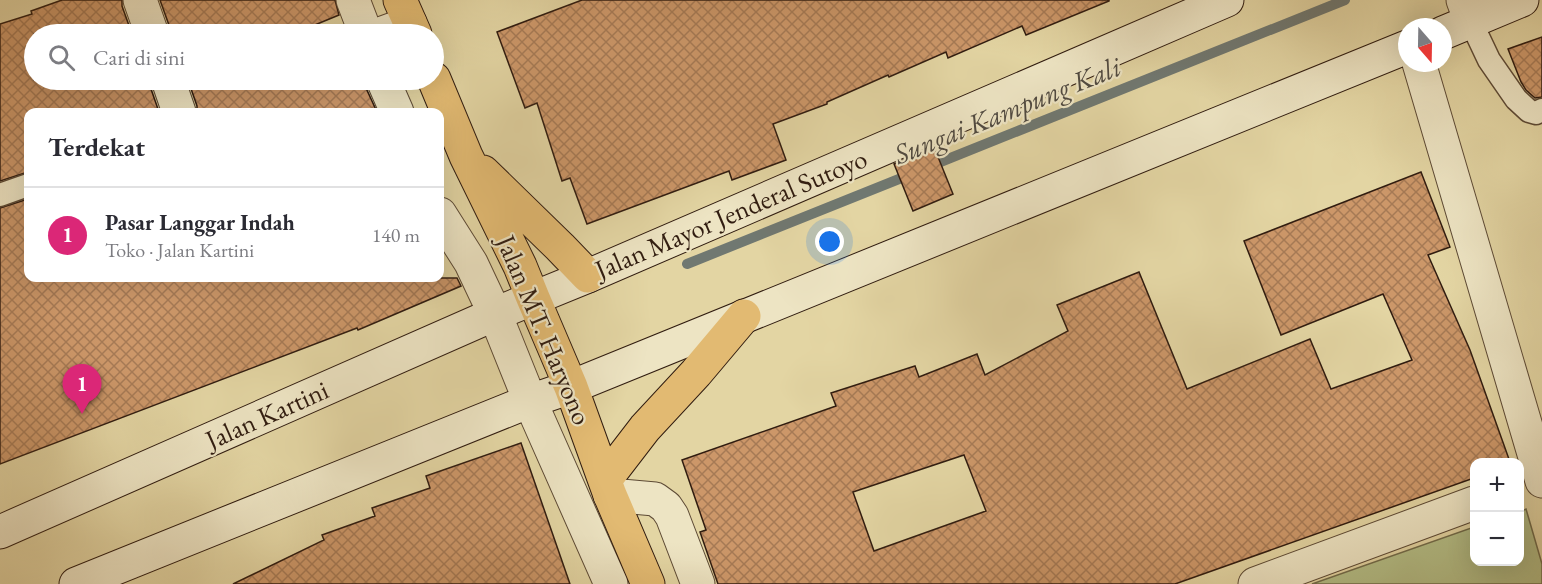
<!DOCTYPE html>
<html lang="id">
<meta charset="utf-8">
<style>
body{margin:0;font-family:"EB Garamond",serif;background:#f7f7f7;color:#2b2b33}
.controls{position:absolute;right:18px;bottom:18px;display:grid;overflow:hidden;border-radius:12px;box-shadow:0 6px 24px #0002}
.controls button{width:54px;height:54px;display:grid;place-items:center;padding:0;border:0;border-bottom:2px solid #e1e1e2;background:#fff;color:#2b2b33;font:30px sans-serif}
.compass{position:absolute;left:1398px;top:18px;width:54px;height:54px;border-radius:50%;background:#fff;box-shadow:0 6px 24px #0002;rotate:160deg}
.you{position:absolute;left:830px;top:242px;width:21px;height:21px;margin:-15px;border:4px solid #fff;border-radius:50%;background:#1a73e8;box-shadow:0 0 0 9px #1a73e833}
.badge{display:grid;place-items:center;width:39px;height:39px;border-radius:50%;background:#db2777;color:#fff;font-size:20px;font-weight:700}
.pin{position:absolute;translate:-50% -50px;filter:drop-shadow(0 2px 3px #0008)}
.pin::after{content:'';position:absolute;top:32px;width:21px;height:18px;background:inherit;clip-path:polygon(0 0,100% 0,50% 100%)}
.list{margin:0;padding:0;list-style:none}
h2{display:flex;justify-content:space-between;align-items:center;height:78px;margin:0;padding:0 24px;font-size:26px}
h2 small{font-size:20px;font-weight:400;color:#7c7c81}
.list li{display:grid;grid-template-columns:39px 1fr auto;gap:18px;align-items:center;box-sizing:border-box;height:96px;padding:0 24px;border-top:2px solid #e1e1e2}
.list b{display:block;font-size:22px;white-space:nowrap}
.list p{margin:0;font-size:20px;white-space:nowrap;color:#7c7c81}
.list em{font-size:20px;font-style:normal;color:#7c7c81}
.icon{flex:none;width:33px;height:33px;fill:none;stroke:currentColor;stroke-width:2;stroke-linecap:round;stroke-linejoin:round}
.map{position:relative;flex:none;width:1542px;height:584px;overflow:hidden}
.search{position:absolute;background:#fff;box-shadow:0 6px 24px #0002;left:24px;top:24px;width:420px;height:66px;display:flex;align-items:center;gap:15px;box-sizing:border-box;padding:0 21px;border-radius:33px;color:#7c7c81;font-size:22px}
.panel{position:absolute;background:#fff;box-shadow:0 6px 24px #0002;left:24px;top:108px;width:420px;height:174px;border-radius:12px}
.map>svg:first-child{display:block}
.garden{fill:#b3bd86;stroke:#726c4b;stroke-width:1.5}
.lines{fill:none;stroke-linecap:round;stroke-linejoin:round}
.stream{stroke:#707871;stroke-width:10}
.building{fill:url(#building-cross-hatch);stroke:#301c10;stroke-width:1.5;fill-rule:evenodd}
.service-casing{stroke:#5d4a35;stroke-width:25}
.minor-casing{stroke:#5d4a35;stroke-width:35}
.secondary-casing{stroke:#301c10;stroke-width:35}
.primary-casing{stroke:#301c10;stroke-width:35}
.service{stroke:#ede4c3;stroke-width:22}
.minor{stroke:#ede4c3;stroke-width:33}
.secondary{stroke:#ede4c3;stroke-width:33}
.primary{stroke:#e2ba72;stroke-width:33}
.labels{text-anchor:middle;stroke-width:4.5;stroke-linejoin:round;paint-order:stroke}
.street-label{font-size:27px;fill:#301c10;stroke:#ede4c3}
.water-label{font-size:28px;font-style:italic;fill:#504a41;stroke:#ede4c3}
</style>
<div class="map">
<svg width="1542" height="584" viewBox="0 0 1542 584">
<defs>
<pattern id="building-cross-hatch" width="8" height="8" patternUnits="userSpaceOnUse" patternTransform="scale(1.5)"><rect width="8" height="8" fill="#cc9769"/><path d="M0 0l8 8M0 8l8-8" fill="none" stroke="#a67a55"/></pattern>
</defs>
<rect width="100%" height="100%" fill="#e3d5a3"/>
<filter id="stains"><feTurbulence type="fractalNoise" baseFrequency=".00333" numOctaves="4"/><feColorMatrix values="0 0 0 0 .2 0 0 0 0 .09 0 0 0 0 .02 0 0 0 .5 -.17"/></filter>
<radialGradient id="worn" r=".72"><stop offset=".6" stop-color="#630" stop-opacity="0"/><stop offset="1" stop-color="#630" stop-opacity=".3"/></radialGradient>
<path class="garden" d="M1526,509L1542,564V584H1312L1474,527V562H1520V512Z"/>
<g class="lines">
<path class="stream" d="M928,167L1345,0
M687,264L914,173"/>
</g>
<path class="building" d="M62,0H122V6L132,34H34V80H150V86L159,112H28V172L0,181V24L32,14L31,11Z
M160,0H335L339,15L293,34H170V28Z
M582,0H1109V1L1026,35L1022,26L948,58L946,52L889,77L888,75L827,102V104L773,124L786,160L732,180L729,171L587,224L570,178L562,181L537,103L525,108L497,32Z
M1542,37V97L1535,98L1526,90L1521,82L1508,49Z
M188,80H365L366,88L377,112H197V106Z
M934,147L953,194L913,211L894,164Z
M1421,172L1450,247L1428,255L1470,350L1510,462H1474V478L1175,584H718L700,532L706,530L682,460L836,406L831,393L915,366L919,377L977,354L985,375L1068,331L1057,305L1139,272L1187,389L1310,339L1331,389L1412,360L1383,294L1281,335L1244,241ZM964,455L986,511L874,551L853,492Z
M28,199V278H457L461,286L358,330L357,328L0,464V208Z
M521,443L570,584H233L324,540L322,535L375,516L372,508L430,488L426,476Z"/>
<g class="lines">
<g class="service-casing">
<path id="service" d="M1471,22L1489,60L1516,99L1529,111L1536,113L1542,110
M0,195L28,185"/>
</g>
<g class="minor-casing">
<path id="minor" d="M140,0L152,34
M353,0L366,34
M1463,0L1471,22
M380,34L410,23
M1419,63L1542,481
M168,80L179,112
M383,80L397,112
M440,214L471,263L495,314L530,401L611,584
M610,495L655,499L666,507L672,516L698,584
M1255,584L1474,503"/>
</g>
<g class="secondary-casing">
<path id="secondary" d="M1443,33L1522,0
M0,532L495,314L588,276L1227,0
M76,584L530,401L571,387L1407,47"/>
</g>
<g class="primary-casing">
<path id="primary" d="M400,0L415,34
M434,79L466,156L520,266L533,298L571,387L610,495L648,584
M483,172L560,247L588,276
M605,480L645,428L696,373L744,316"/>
</g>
<use href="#service" class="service"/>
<use href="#minor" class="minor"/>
<use href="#secondary" class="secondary"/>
<use href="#primary" class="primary"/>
</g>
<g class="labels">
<g class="street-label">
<text transform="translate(731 214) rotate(-23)" y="9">Jalan Mayor Jenderal Sutoyo</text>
<text transform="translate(544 330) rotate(67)" y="9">Jalan MT. Haryono</text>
<text transform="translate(267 415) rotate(-24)" y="9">Jalan Kartini</text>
</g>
<g class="water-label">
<text transform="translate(1007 110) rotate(-22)" y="10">Sungai Kampung Kali</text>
</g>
</g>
<rect width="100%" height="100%" filter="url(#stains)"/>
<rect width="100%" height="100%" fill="url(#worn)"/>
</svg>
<div class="controls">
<button>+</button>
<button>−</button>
</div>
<svg class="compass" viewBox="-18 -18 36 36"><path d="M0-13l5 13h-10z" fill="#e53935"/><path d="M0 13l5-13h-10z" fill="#7c7c81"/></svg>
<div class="you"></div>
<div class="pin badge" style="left:82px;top:414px">1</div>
<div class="search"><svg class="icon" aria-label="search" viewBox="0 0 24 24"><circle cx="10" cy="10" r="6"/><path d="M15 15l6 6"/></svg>Cari di sini</div>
<section class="panel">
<h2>Terdekat<small></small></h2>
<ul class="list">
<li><span class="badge">1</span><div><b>Pasar Langgar Indah</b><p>Toko · Jalan Kartini</p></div><em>140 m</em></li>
</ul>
</section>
</div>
